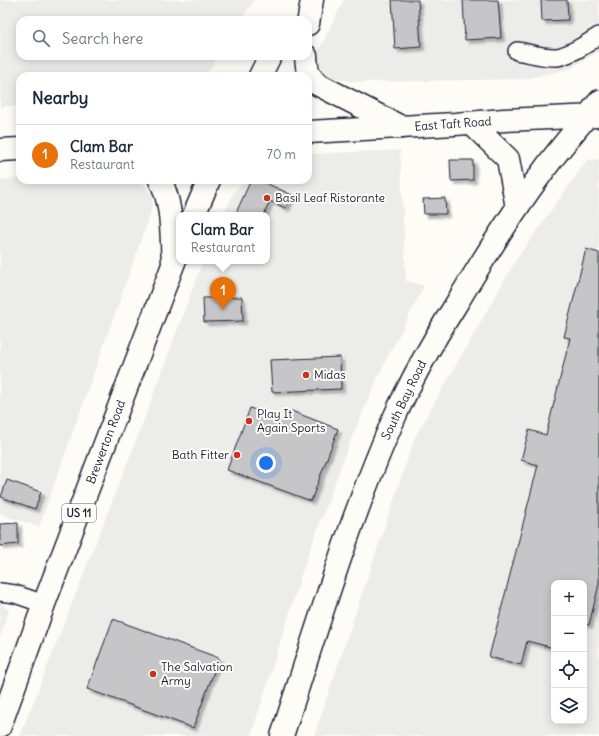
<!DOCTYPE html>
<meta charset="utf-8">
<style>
body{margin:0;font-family:Delius,sans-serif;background:#f2f2f3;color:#1f2937}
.controls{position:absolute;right:12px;bottom:12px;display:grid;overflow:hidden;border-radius:8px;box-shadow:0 2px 10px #0003}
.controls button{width:36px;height:36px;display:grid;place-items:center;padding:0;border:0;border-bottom:1px solid #e0e1e3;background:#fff;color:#1f2937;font:20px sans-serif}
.you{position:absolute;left:266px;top:463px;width:14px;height:14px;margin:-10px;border:3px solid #fff;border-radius:50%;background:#1a73e8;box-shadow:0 0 0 6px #1a73e833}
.badge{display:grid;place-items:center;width:26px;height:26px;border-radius:50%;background:#c8321e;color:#fff;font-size:13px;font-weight:700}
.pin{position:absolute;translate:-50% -33px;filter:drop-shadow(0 1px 2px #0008)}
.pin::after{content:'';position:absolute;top:21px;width:14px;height:12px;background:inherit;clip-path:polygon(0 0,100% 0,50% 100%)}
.popup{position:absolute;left:176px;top:212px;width:94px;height:52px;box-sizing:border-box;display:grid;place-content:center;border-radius:8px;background:#fff;filter:drop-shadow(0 1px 3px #0005);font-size:13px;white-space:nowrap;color:#747a83}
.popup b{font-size:15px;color:#1f2937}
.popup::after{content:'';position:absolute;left:50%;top:100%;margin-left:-8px;border:8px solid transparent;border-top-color:#fff}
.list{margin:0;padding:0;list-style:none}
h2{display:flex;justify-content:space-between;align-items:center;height:52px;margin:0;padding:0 16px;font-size:17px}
h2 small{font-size:13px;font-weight:400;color:#747a83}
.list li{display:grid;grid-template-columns:26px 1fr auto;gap:12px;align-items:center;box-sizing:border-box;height:60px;padding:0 16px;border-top:1px solid #e0e1e3}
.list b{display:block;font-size:15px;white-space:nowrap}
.list p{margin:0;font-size:13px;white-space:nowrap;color:#747a83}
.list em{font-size:13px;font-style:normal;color:#747a83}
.icon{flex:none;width:22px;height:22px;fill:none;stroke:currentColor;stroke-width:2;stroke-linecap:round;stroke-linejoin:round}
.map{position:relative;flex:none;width:599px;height:736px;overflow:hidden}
.search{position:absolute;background:#fff;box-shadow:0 2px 10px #0003;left:16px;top:16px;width:296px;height:44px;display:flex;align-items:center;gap:10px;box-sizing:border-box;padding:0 14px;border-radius:12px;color:#747a83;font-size:15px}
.panel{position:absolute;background:#fff;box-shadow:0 2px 10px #0003;left:16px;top:72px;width:296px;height:112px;border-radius:12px}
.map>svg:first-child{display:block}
.built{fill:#ecece9;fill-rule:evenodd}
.building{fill:#c6c6c8;stroke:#22223b;filter:url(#shadow)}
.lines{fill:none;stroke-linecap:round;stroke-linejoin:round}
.minor-casing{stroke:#22223b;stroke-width:20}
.tertiary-casing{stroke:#22223b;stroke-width:24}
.secondary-casing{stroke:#22223b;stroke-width:25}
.primary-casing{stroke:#22223b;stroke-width:25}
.minor{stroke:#fdfcf7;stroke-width:17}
.tertiary{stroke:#fdfcf7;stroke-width:21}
.secondary{stroke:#fdfcf7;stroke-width:22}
.primary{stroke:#fdfcf7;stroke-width:22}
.poi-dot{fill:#c8321e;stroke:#fdfcf7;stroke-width:1.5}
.labels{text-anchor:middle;stroke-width:4;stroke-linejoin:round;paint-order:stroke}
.shield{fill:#fdfcf7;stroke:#646373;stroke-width:1}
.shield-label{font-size:11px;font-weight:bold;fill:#22223b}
.street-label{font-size:12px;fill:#22223b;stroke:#fdfcf7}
.poi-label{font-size:12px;fill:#22223b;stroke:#fdfcf7;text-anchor:start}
</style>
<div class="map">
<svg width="599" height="736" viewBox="0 0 599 736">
<defs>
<filter id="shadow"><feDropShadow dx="3.5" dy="3.5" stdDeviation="1" flood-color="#0004"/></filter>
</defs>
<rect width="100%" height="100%" fill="#fdfcf7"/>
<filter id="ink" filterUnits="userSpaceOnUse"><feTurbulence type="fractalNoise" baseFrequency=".025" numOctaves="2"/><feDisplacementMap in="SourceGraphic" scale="8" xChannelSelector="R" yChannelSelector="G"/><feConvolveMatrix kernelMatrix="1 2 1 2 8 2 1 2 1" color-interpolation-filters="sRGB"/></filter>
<g filter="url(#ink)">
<path class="built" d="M0,0H254L241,20H20V56H218L205,76H20V106L0,107Z
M344,0H599V51L570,69L524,79L358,82L325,77L317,66V54Z
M400,150L406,281L424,286L381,370L351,439L304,566L251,736H20L139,433L203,261H267V215H223L235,191L245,180H308V154Z
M599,159V736H314L415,437L516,260L587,160ZM554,583H584V721H554Z
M20,178V180H141L153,197L150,215L39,527L0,514V180Z
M0,603L9,610L0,638Z"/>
<path class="building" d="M392,0H418L421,47L395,49Z
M463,0H498L501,38L465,40Z
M541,0H567L568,20L542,21Z
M450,160H473V180L451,181Z
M251,180H259L292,195L286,208L270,201L264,215H235Z
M445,198L446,214H424L423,199Z
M586,249L599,253V584L589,625L584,624V583H554V648L527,641L521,665L489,657L538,465L521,460L529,430L546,435L570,338L564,337Z
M242,297L243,321L204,322L203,298Z
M340,357L341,389L272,392L270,360Z
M250,408L285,421L289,410L338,429L311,501L227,470Z
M7,480L41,492L35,509L1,497Z
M18,523V544L0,546V524Z
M113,619L219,658L193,728L87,689Z"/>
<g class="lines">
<g class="minor-casing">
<path id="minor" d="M517,51C530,53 544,58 557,57C571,55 588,43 599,36
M0,592L15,594L44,604"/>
</g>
<g class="tertiary-casing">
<path id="tertiary" d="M586,117L599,101"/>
</g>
<g class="secondary-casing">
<path id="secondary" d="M471,123L508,159L517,208
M308,132L455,124L504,120L596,116
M0,150L20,149
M282,736C317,629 349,520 395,416C412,378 433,341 455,306C482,261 510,216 541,174C555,154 571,136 586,117"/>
</g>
<g class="primary-casing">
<path id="primary" d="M308,24L312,0
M306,56C307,70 307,74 317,84L401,127
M260,76L270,56
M160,180C173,204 171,235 173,262
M194,215L209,180
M0,726L44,604L179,249"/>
</g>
<use href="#minor" class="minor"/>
<use href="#tertiary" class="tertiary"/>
<use href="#secondary" class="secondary"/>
<use href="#primary" class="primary"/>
</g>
</g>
<g class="poi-dot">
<circle cx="267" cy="198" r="4"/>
<circle cx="306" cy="375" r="4"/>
<circle cx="249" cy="421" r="4"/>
<circle cx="237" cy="455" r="4"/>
<circle cx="153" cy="674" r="4"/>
</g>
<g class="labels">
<rect class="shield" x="62" y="504" width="34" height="18" rx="3"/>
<g class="shield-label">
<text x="79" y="517">US 11</text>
</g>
<g class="street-label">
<text transform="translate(453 124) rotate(-4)" y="4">East Taft Road</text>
<text transform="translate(404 400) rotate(-64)" y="4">South Bay Road</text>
<text transform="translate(106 442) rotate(-69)" y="4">Brewerton Road</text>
</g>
<g class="poi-label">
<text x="275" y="202">Basil Leaf Ristorante</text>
<text x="314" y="379">Midas</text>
<text x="257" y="418">Play It<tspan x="257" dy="14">Again Sports</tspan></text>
<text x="229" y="459" text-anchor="end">Bath Fitter</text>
<text x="161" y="671">The Salvation<tspan x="161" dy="14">Army</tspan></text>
</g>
</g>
</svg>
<div class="controls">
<button>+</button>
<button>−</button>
<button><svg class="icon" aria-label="locate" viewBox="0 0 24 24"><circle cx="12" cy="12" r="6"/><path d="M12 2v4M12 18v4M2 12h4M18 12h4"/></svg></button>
<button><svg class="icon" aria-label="layers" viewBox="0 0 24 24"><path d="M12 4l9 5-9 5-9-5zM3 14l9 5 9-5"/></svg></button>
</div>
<div class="you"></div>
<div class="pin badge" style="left:223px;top:310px;background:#e8710a">1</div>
<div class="popup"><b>Clam Bar</b>Restaurant</div>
<div class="search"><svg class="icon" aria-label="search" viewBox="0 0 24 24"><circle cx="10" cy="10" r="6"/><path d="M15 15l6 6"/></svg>Search here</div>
<section class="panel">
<h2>Nearby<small></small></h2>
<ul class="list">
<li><span class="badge" style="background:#e8710a">1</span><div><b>Clam Bar</b><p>Restaurant</p></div><em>70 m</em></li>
</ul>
</section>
</div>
